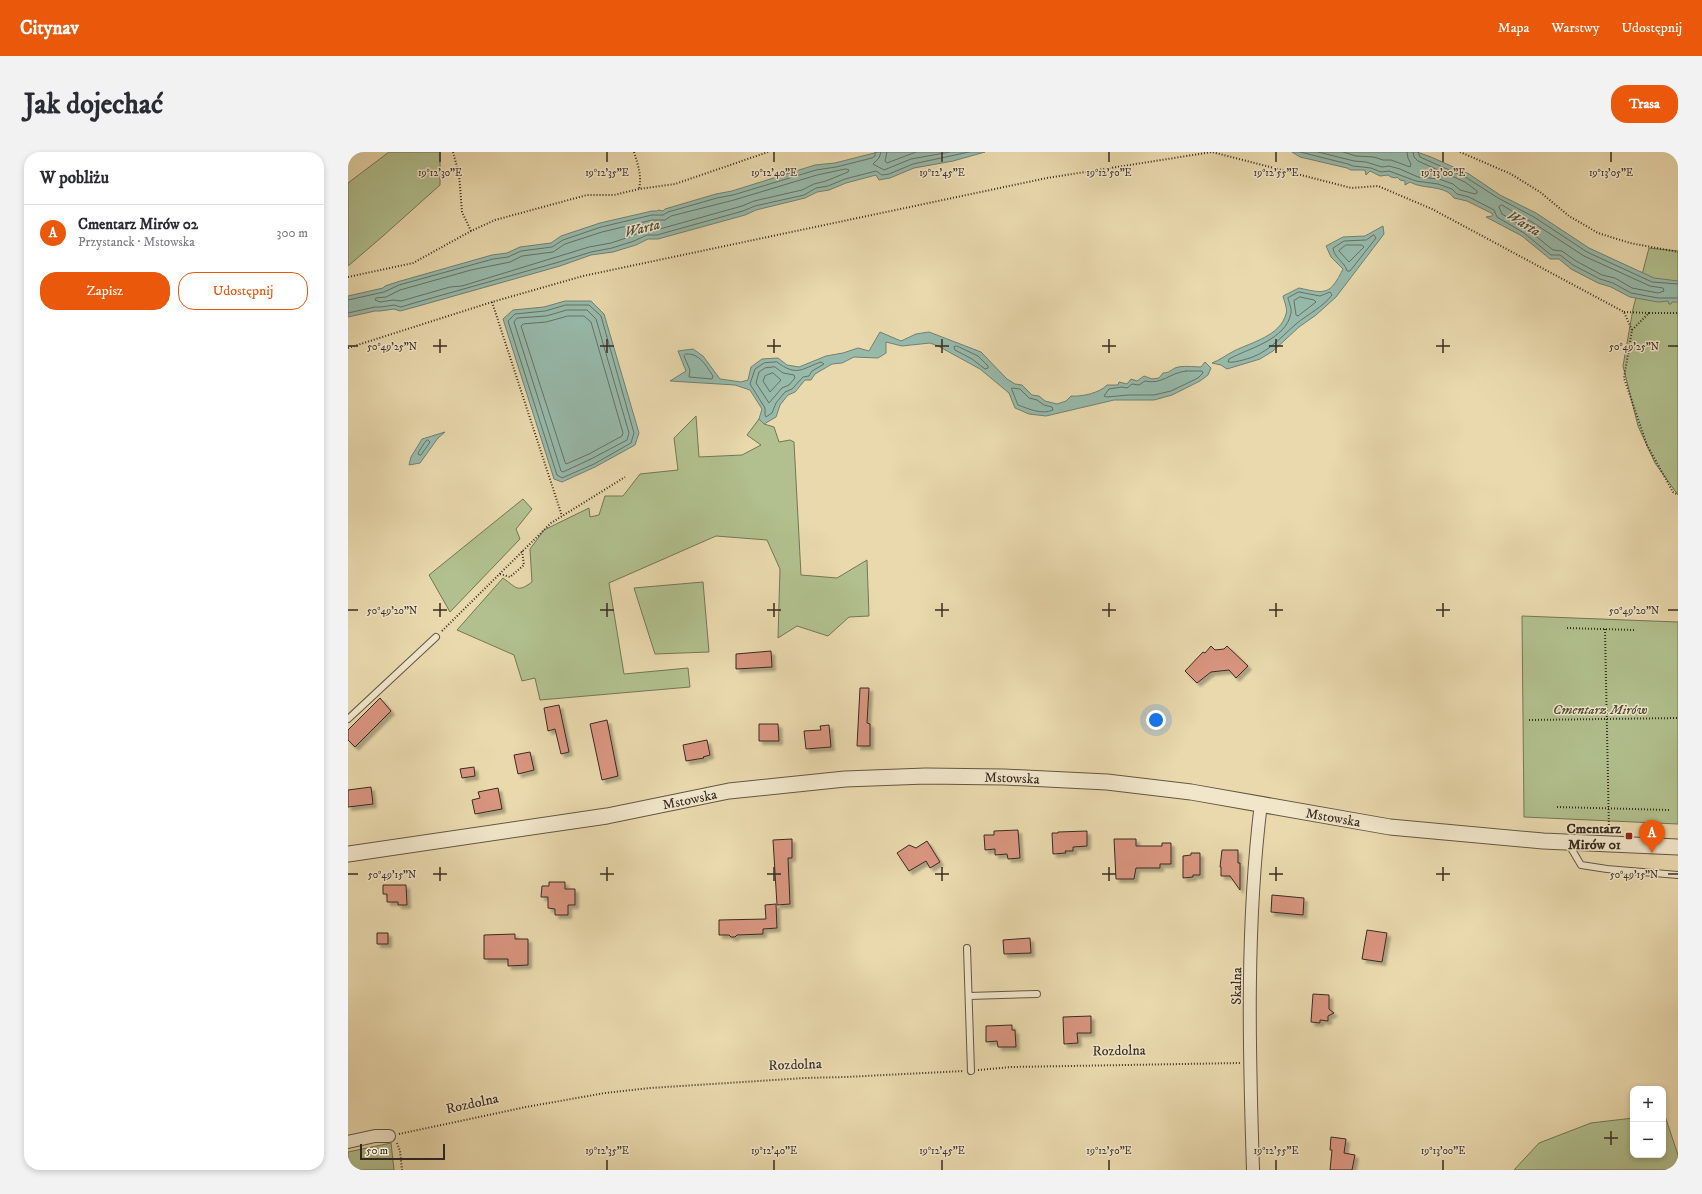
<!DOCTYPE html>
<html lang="pl">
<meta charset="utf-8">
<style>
body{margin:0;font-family:"IM FELL DW Pica",serif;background:#f2f2f3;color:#2b2b33}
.controls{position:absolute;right:12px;bottom:12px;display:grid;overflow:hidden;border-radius:8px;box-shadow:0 2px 6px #0003}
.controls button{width:36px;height:36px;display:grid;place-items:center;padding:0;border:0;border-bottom:1px solid #e1e1e2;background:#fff;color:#2b2b33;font:20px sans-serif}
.scale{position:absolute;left:12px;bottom:10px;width:85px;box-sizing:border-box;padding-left:4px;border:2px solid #372b21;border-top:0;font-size:11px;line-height:14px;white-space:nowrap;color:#372b21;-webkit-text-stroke:3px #f1e6ca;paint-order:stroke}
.you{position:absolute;left:808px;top:568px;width:14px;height:14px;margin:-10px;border:3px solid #fff;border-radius:50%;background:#1a73e8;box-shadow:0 0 0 6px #1a73e833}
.badge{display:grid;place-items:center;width:26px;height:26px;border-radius:50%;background:#ea580c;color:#fff;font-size:13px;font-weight:700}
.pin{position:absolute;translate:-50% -33px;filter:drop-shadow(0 1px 2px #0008)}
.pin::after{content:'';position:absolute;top:21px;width:14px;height:12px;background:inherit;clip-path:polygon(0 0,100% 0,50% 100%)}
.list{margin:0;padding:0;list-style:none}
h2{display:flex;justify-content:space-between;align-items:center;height:52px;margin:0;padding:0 16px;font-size:17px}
h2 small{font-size:13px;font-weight:400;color:#7c7c81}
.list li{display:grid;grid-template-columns:26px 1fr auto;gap:12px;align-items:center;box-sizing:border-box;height:56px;padding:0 16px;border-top:1px solid #e1e1e2}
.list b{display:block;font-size:15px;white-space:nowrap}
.list p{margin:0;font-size:13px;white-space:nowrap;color:#7c7c81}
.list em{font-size:13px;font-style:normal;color:#7c7c81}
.actions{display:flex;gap:8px;padding:12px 16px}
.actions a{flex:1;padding:9px 0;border:1px solid #ea580c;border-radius:16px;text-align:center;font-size:14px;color:#ea580c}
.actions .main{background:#ea580c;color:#fff}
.map{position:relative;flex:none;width:1330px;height:1018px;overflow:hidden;border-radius:16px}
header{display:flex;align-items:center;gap:24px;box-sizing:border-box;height:56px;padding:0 20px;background:#ea580c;color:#fff}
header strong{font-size:19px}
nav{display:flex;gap:22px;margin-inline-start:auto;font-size:14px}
.intro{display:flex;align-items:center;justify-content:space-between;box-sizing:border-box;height:96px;padding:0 24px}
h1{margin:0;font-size:28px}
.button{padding:10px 18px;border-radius:16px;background:#ea580c;color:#fff;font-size:14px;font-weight:700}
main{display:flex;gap:24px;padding:0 24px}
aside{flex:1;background:#fff;border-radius:16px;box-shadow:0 2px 6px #0003}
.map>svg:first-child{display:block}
.green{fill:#b1c08e;stroke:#747658}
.water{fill:#97baab;stroke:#718174}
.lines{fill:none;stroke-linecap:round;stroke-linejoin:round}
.shore{stroke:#677266;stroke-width:1}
.building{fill:#d99580;stroke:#372b21;filter:url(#shadow)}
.service-casing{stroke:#645644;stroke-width:8}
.minor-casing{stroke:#645644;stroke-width:14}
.tertiary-casing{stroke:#645644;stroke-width:17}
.path{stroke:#372b21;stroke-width:2;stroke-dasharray:1 2;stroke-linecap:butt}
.service{stroke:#f1e6ca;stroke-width:6}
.minor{stroke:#f1e6ca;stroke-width:12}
.tertiary{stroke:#f1e6ca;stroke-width:15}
.ticks{fill:none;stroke:#372b21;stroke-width:1.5}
.poi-dot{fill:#8f2418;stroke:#f1e6ca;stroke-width:1.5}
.labels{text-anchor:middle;stroke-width:3;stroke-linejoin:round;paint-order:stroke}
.park-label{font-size:14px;font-style:italic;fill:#4f4937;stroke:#f1e6ca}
.street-label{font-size:14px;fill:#372b21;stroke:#f1e6ca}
.poi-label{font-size:14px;font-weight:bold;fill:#372b21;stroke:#f1e6ca;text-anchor:end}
.water-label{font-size:15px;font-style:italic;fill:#4f4f44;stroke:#f1e6ca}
.ticks-label{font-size:10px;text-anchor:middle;fill:#372b21;stroke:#f1e6ca;stroke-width:3;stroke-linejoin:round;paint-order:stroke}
</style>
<header>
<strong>Citynav</strong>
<nav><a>Mapa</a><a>Warstwy</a><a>Udostępnij</a></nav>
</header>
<div class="intro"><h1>Jak dojechać</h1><a class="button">Trasa</a></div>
<main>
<aside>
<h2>W pobliżu<small></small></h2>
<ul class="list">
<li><span class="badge">A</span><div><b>Cmentarz Mirów 02</b><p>Przystanek · Mstowska</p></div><em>300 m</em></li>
</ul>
<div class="actions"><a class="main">Zapisz</a><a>Udostępnij</a></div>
</aside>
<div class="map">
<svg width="1330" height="1018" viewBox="0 0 1330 1018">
<defs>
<filter id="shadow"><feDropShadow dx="3.5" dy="3.5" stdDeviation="1" flood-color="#0004"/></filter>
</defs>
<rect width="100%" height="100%" fill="#e9d9ad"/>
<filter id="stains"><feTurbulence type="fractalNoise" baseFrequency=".005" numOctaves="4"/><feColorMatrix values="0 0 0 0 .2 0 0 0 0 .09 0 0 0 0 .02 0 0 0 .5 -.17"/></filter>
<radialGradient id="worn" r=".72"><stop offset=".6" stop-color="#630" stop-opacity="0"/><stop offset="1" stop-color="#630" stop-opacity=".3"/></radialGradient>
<path class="green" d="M41,0H92V33L35,84L0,114V31Z
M1301,96L1330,99V343L1307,311L1290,274L1275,214L1285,157Z
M348,264L351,305L394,303L413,293L399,283L411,267L416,272L426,275L431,290L442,288L446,290L453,423L489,426L519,408L521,464L501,465L480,484L449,474L430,486L432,417L419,388L368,384L261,431L276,522L340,516L342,535L192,548L187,526L174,529L166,503L109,478L155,426C169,436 169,441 184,430L182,397L196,378L241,356L242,365L251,363L257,344H275L292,322L330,318L326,286Z
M175,347L184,357L168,377L172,387L102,460L81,423Z
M355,430L361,500L307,502L286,436Z
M1174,464L1330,470V672L1176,665Z
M1316,961L1330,1003V1018H1166L1191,991L1243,971L1285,966V1003H1315Z
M43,991L46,1018H0V1000Z"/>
<path class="water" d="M530,0H637L605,9L566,16L542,26L531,28L528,23L498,31L481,38L469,40L457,46L408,58L397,63L310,87H300L288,93L265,100L243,103L212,114L67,155L52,159L46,157L32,159H27L0,165V144L35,136L37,134L49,130L144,103L159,101L172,95L203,91L213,84L252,71L304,59H309L310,58L315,59L317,57L368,42L384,39L467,13L487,11Z
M944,0H1069L1083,5L1121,22L1152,43L1188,61L1241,96L1306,126L1330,129V150H1324L1323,152H1321L1320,149L1310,150L1282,145L1263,135L1250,131L1223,117L1211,107H1202L1174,84L1138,65L1144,64L1145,62L1119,49L1106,46C1096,32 1076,38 1062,30L1057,33V29L1052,28L1049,25L1048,26L1043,25L1040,23L1032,24L1022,19L1018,23L1017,18H1003L999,16L952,5Z
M1035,74L1036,82L988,145L968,163L951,175L925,199L912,207L879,217L873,213L864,211C872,208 878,203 886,199C904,190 932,184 938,162C940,157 936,149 935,144L951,136C978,142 982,143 995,117L983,105L978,94L995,85L1017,84Z
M217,149H243L256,162L291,281L287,293L247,315L214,330L206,327L155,167L165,158L196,155Z
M532,180L553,189L568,182L581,180L633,200L659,227L667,232L674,233L684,243L691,244L697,249L709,252L718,249L723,244C733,245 752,241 759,233H770L771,230L779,232L783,227L789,229L796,224L804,227L811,226L815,221C821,221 823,218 827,216C835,213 845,215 853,215L857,210L863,216L860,223L852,229L824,243L806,248H766L698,264L681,262L667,256L661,241L632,217L590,194L582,191L554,194L538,190V201L530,206L506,205L494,211L484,212L467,222L463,228H457L447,240L440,243L432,253L428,265L416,272L411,267L414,257L402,238L387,233L322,229L338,219L330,199L345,197L355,204L372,227L393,230L400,228L403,215L414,207L430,206L439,213L451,215L478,204L495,201L510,196L521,199Z
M97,280L90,286L72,311L61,313L63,305L74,287Z"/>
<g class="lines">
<path class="shore" d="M533,0L531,6L525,12L536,18L563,7L602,0
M539,0L537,9L539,11L568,0
M952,0L1000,12L1005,14L1023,16L1033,20L1041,19L1068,29L1090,32L1104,37L1109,42L1121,45L1146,58L1149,65L1176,81L1203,103H1212L1225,113L1252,127L1265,131L1283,141L1310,146H1330
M970,0L1006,9L1018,10L1034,15L1041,14L1052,17L1070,25L1091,27L1105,32L1112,38L1127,42L1129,41V39L1117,30L1070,9L1066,5L1065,0
M995,0L1008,4L1026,5L1035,8H1043L1062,15L1063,12L1060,6L1059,0
M1070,0L1072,5L1119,26L1150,46L1186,65L1239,100L1304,130L1330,132
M498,17L501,18L500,20L478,29L466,32L454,38L406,49L394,54L308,78H297L284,84L263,91L241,95L114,134L102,135L53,149L45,148L32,150L27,148L28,146L38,145L52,138L123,118L162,110L174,104L205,100L217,92L254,80L304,68H317L323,64L386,48L469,23Z
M1154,53L1172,64L1184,70L1236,104L1302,134L1315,136L1316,139L1310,141L1284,136L1267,126L1254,123L1228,109L1214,99L1205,98L1179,77L1154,62L1151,55Z
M1026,83L1028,86L1002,119H999C997,110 986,106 985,96L996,89L1018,88Z
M998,93H1014L1016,95L1001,110L991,99Z
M951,140L972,144L982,140L984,143C975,155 960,162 948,172C931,187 918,203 895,208C890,209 885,211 880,210L881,207C901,196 938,188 943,161C944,157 941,151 940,146Z
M952,145L966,148L968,150L950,164L948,163L946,149Z
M0,148L36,140L51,133L145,107L160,105L173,99L204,95L215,88L253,75L304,63H315L320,60L369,46L385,43L468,18L488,15L524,6L527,4V0
M218,153H241L253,164L286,281L283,291L246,312L214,326L209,323L160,169L167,162L197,159Z
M219,158H239L248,167L281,281L279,288L243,307L215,320L213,319L166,170L169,166L198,164Z
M0,161L27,155H33L46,153L53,155L66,151L211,110L243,100L264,96L286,89L299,83H309L395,59L407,54L456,43L468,36L480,34L497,27L528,19L534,23L541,22L565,12L621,0
M220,164H236L243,170L275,281L274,284L241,302L218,312L217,310L173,174L175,172L198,170Z
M609,194L630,204L640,214V216L637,217L624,207L607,198L606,195Z
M338,202C352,201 358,214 365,224L364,227L341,225L342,218L336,204Z
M429,210C449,225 453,217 473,210L476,212L464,219L461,224L455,225L444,237L437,240L428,251L424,261L418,265L417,263V256L402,232L407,217L416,211Z
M427,215L435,221L446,223L447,226L441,233L434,236L421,251L408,231L411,220L417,216Z
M838,219H854L855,221L850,226L823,239L806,243H781L758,245L756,244L761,237L774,235L779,236L784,232L791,233L797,229C814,233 821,221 838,219Z
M425,221L433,228L422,240L415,229L417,224Z
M664,236L672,237L681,246L689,248L696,253L704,255L705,258C694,263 681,257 670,253L664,238Z
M80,288L82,290L73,303H71L70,301L77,290Z"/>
</g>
<path class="building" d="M863,494L867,498L876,497L879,494L900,514L888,526L881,518L863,520L849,531L837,519L855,500L857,501Z
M423,499L424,515L388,517V502Z
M512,536H521L519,571L522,572V594H509Z
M32,546L43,559L7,595L0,588V578Z
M211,553L221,600L213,602L207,577L200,579L196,556Z
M259,568L270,624L254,628L242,572Z
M411,572H430L431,589H411Z
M481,573L483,595L458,597L456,579L473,578L472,574Z
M359,588L362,603L355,605L356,606L338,609L335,593Z
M182,600L186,618L170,622L166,603Z
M126,615L127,624L114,626L112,617Z
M23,635L25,652L0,655V638Z
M150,636L154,657L127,662L124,648L132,646L130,640Z
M670,678L672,706L660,707L659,702L647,703V697L637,698L636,683H646V679Z
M739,679V694L725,695V699H717L718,701L705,702L704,681H710V680Z
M444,687V706H440L442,752L429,753L425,688Z
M766,687H788V694H814V691H823V712H812V716H788L786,727H768Z
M579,689L592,710L582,716L578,709L561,719L549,701L561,693L568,696Z
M874,698H890V711H892V738L882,724H873V715H872Z
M843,701H852V723H845V725L835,726V704L843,703Z
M201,730H217V737H227V753H220V763H207V757L200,756V745H193L194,734H201Z
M35,733H58L59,753H50V750H39V742H35Z
M924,743L956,746L955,763L923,760Z
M428,752L429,776L415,777V782L389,783L387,785H383L381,783H371V768L418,767L417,753Z
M1019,778L1039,781L1034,810L1014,807Z
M29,781H40V792H29Z
M167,782V787H180V813L160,814V807H136V783Z
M682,786L683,801L656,802L655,788Z
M965,842L981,843V857L986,861L980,864V869L972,868V871L963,870Z
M743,864V881H729L730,891L716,892L715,865Z
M664,873V878H667L668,895H650L649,889L638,890V874Z
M983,985L998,987L996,1001L1007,1003L1004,1018H982L984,998H982Z"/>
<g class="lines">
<g class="service-casing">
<path id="service" d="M0,567L88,485
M1220,691L1233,713L1259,717L1330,723
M619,796L623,919
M621,844L689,842"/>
</g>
<g class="minor-casing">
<path id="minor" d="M0,990L27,984H41
M905,1018C901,896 898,773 913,651"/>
</g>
<g class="tertiary-casing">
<g id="tertiary">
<path id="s1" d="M0,702L259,664L381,639L497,627L578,624L656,625L759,630L843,640L1042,675L1195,689L1330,695"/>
</g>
</g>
<path class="path" d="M105,0L111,22L114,60L123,79
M286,0C290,13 294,24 291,37
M1112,0L1163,22L1192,40L1221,64L1250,81L1282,91L1330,100
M0,125L65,111L123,79L147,68L239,43H266L291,37L327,32L420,0
M144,150L214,364
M1276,160L1301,161L1284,178
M1301,161H1330
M0,196L144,150L235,124L699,26L864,0L1003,36L1030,34L1084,57L1276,160L1284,178L1276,226L1299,293L1325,340L1330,343
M152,422L162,425L176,413L174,399
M1219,476L1286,478
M1257,477L1261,680
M94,479L203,371L277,325
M1181,568L1330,566
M1209,655L1321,658
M630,918L664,915L892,911
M51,982L178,955L257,941L302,936L457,926L497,925L616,919
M49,991L52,999L54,1018"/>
<use href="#service" class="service"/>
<use href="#minor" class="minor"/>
<use href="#tertiary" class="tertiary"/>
</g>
<path class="ticks" d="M92,0V10M259,0V10M426,0V10M594,0V10M761,0V10M928,0V10M1095,0V10M1263,0V10M92,187V201M259,187V201M426,187V201M594,187V201M761,187V201M928,187V201M1095,187V201M0,194H10M85,194H99M252,194H266M419,194H433M587,194H601M754,194H768M921,194H935M1088,194H1102M1320,194H1330M92,451V465M259,451V465M426,451V465M594,451V465M761,451V465M928,451V465M1095,451V465M0,458H10M85,458H99M252,458H266M419,458H433M587,458H601M754,458H768M921,458H935M1088,458H1102M1320,458H1330M92,715V729M259,715V729M426,715V729M594,715V729M761,715V729M928,715V729M1095,715V729M0,722H10M85,722H99M252,722H266M419,722H433M587,722H601M754,722H768M921,722H935M1088,722H1102M1320,722H1330M1263,979V993M1256,986H1270M259,1008V1018M426,1008V1018M594,1008V1018M761,1008V1018M928,1008V1018M1095,1008V1018"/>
<rect class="poi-dot" x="1277" y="680" width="8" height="8" rx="2"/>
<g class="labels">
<g class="park-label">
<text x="1252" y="562">Cmentarz Mirów</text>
</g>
<g class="street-label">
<text dy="5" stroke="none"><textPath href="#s1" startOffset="670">Mstowska</textPath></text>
<text dy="5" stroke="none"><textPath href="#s1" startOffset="346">Mstowska</textPath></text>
<text dy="5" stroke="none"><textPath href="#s1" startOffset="994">Mstowska</textPath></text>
<text transform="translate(888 834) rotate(-89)" y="5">Skalna</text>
<text transform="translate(771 898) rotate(-1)" y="5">Rozdolna</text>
<text transform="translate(447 912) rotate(-2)" y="5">Rozdolna</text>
<text transform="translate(124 951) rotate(-12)" y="5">Rozdolna</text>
</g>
<g class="poi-label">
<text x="1273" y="681">Cmentarz<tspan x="1273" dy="16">Mirów 01</tspan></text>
</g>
<g class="water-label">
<text transform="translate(1176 71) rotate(32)" y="5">Warta</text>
<text transform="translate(294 76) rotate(-14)" y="5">Warta</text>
</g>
</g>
<g class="ticks-label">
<text x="92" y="24">19°12'30"E</text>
<text x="259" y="24">19°12'35"E</text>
<text x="426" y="24">19°12'40"E</text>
<text x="594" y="24">19°12'45"E</text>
<text x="761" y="24">19°12'50"E</text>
<text x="928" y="24">19°12'55"E</text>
<text x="1095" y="24">19°13'00"E</text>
<text x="1263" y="24">19°13'05"E</text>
<text x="44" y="198">50°49'25"N</text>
<text x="1286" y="198">50°49'25"N</text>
<text x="44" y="462">50°49'20"N</text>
<text x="1286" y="462">50°49'20"N</text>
<text x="44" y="726">50°49'15"N</text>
<text x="1286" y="726">50°49'15"N</text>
<text x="259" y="1002">19°12'35"E</text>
<text x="426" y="1002">19°12'40"E</text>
<text x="594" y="1002">19°12'45"E</text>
<text x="761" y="1002">19°12'50"E</text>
<text x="928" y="1002">19°12'55"E</text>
<text x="1095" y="1002">19°13'00"E</text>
</g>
<rect width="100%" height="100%" filter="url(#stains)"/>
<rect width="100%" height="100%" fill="url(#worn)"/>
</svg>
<div class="controls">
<button>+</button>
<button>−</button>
</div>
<div class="scale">50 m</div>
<div class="you"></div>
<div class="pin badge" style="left:1304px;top:701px">A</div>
</div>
</main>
